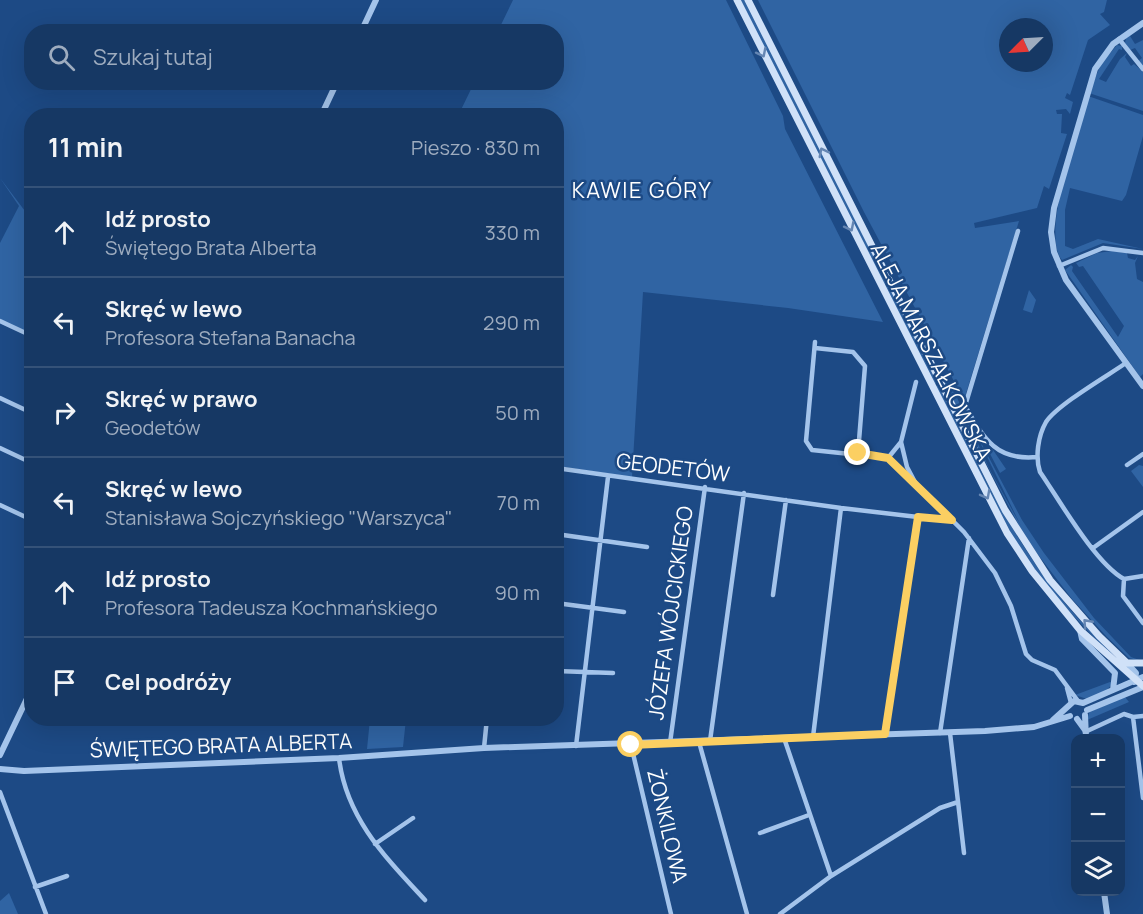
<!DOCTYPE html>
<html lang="pl">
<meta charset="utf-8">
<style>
body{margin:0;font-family:Manrope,sans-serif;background:#1f3f6a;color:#f1f3f6}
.controls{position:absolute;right:18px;bottom:18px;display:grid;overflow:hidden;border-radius:12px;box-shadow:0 6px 24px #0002}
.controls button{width:54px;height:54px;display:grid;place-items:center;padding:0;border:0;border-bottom:2px solid #355278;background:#163864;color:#f1f3f6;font:30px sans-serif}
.compass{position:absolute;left:999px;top:18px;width:54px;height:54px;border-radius:50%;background:#163864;box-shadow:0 6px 24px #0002;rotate:246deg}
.stop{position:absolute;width:18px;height:18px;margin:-14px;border:4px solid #fbcf62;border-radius:50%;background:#fff}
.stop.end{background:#fbcf62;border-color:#fff;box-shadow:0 2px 6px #0008}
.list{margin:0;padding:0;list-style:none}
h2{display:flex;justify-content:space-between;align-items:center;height:78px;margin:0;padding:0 24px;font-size:26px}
h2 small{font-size:20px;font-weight:400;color:#9eacbf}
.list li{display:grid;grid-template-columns:39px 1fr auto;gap:18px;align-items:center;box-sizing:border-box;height:90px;padding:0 24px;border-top:2px solid #355278}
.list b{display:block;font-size:22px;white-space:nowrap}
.list p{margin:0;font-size:20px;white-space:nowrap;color:#9eacbf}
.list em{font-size:20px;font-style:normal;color:#9eacbf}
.icon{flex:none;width:33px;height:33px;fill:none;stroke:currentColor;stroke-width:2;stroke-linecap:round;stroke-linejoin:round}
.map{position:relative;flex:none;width:1143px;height:914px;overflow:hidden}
.search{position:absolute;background:#163864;box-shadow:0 6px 24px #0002;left:24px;top:24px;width:540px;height:66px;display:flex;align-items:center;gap:15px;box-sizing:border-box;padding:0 21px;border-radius:24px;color:#9eacbf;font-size:22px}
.panel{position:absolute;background:#163864;box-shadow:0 6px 24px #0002;left:24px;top:108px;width:540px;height:618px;border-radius:24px}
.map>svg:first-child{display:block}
.green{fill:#3064a3;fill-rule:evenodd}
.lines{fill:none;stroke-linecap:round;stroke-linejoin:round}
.minor{stroke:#a4c4eb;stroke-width:4.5}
.tertiary{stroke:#a4c4eb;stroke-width:6}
.secondary{stroke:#d0e1f8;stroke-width:7}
.oneway{stroke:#6586b3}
.route{stroke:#fbcf62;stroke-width:8}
.labels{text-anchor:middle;stroke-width:5;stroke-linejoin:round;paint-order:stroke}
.street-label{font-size:21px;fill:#fff;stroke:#1d4a85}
.neighbourhood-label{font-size:22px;letter-spacing:1.5px;fill:#fff;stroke:#1d4a85}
</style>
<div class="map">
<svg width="1143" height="914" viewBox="0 0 1143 914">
<rect width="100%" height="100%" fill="#1d4a85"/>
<path class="green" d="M513,0H726L783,116L785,129L883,322L788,308L643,292L632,477L557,466L556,116H458L474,83L556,82V32L498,31Z
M740,0H745L937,383L932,385Z
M758,0H1107L1104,12L1100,14L1110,25L1088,40L1070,95L1067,93L1065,98L1073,102L1070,114L1066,109L1056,110L1057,114H1062L1061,133L1067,134L1049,189L1044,186L1037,208L974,223L975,228L1019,221L964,400L864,212ZM1008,27H1044V63H1008Z
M1135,32L1130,36L1135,44L1143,40V66L1138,61L1142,58L1135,48L1130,50L1125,43L1126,38Z
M1117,45L1122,46V50L1119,49L1099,79L1106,82L1120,59L1127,53L1125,57L1131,66L1134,64L1143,72V111L1089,93L1101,64Z
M1088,96L1143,115V136L1126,195L1122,201L1070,188L1065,210V246L1073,249L1098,239L1143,249L1103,243L1062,260C1040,235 1079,128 1088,96Z
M0,178L31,219L29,335L0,321V243L19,206Z
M1112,251L1127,253L1128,258L1135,260L1138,256L1135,263L1137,279L1143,282V374L1140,377L1065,270L1071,265L1073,267L1072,271L1118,337L1124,326L1083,266L1079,267L1076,263L1097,253Z
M1029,290L1036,300L1032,313L1023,310Z
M949,380L989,468L1021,526L969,420L1022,520L1044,553L1094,618L1131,657L1142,661L1129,658L1107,637L1072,599L1026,539L944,383Z
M938,385C968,445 996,506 1034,562C1061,603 1095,637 1131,671C1085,632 1045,588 1012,537L934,387Z
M991,447L1006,469L1000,473L988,450Z
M1139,465L1143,466V487L1131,471Z
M1110,682L1113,683L1107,690L1087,699L1075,695Z
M1125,697L1129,702L1087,720L1090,710Z
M370,719H406L403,747L367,749Z
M9,893L18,914H0V901Z"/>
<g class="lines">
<path class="minor" d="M1119,39L1143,69
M1018,231L965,406C984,439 996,461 1037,457
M1059,266L1103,248L1143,253
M0,321L32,336
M815,342L806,441L812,450L888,458L914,482
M815,348L853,352L865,366L858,453
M1126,363C1107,376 1057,405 1046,422C1038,436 1035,457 1040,472C1060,501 1095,563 1124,579L1123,596L1143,623
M916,382L901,442L907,467L916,484L964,532L995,573L1011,606L1026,654L1032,660L1055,670L1078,701
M0,398L32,413
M0,448L32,463
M888,458L901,442
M1127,465L1143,454
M556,468L841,508L952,521
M0,505L32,520
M556,534L647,547
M1093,548L1143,512
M1124,579L1143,576
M773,595L786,500
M556,603L624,612
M556,671L613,673
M1067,688L1071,703
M1133,717L1143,798
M1085,732L1124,714L1133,717L1143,716
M940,733L969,538
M950,733L964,853
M885,734L918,517
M813,737L841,508
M784,738L831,876
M710,741L744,493
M699,742L747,914
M670,743L705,487
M631,745L671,914
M576,746L608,477
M484,748L487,718
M339,758C346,818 386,858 425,900
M0,792L46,914
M760,833L809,815
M375,844L413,818
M35,887L67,876
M780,914L831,876L940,808L958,802"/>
<path class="tertiary" d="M1143,23L1113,44L1095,69L1054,208L1051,232L1054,252L1066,280L1143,386
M361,32L376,0
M321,116L337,82
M1080,630L1082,639L1115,673L1113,690
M1127,663L1136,673L1134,682
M1083,703L1143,677
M1087,710L1143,687
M1085,715L1086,738
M1077,719L1085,730
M1053,720L1074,701L1083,703
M0,755L32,688
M0,769L24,771L339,758L484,748L985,731L1034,727L1070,716
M1104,892L1107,914"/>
<path class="secondary" d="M737,0L1007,533L1032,571L1080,630L1143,686
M748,0L1005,510L1050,580L1099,636L1127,663H1143"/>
</g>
<defs><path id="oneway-chevron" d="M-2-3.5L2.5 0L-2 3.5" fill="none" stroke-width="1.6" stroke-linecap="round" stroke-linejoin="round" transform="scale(1.5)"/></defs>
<g class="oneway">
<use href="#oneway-chevron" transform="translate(762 53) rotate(63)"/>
<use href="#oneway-chevron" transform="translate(823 152) rotate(-117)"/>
<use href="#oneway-chevron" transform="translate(850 227) rotate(63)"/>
<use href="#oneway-chevron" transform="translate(986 495) rotate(62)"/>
<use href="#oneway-chevron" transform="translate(1087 623) rotate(-132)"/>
</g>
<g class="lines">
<path class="route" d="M631,745L885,734L918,517L952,520L888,458L858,453"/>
</g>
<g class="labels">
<g class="street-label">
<text transform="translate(931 352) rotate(63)" y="7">ALEJA MARSZAŁKOWSKA</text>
<text transform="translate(673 468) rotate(7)" y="7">GEODETÓW</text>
<text transform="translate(671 613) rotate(-82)" y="7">JÓZEFA WÓJCICKIEGO</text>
<text transform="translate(221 746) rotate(-2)" y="7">ŚWIĘTEGO BRATA ALBERTA</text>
<text transform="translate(667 826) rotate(77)" y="7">ŻONKILOWA</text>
</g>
<g class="neighbourhood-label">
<text x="642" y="198">KAWIE GÓRY</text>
</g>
</g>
</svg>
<div class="controls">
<button>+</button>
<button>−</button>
<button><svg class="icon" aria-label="layers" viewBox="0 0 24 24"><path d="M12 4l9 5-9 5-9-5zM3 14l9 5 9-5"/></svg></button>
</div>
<svg class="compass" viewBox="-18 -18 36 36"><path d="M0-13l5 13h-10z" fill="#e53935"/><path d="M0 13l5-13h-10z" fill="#9eacbf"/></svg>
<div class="stop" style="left:631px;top:745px"></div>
<div class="stop end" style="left:858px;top:453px"></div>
<div class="search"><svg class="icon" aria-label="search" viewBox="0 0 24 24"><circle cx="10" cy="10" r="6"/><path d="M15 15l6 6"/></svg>Szukaj tutaj</div>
<section class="panel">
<h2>11 min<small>Pieszo · 830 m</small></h2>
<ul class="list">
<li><svg class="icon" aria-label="ahead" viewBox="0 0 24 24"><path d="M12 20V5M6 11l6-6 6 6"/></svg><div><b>Idź prosto</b><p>Świętego Brata Alberta</p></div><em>330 m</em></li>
<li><svg class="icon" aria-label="left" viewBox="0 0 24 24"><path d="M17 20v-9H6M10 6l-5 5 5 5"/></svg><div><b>Skręć w lewo</b><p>Profesora Stefana Banacha</p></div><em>290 m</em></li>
<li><svg class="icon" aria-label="right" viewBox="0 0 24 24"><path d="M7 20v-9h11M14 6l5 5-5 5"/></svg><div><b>Skręć w prawo</b><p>Geodetów</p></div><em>50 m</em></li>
<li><svg class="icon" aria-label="left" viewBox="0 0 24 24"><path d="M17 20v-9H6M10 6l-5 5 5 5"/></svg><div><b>Skręć w lewo</b><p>Stanisława Sojczyńskiego &quot;Warszyca&quot;</p></div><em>70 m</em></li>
<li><svg class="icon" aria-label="ahead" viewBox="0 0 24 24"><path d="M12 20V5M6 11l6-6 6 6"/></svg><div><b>Idź prosto</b><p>Profesora Tadeusza Kochmańskiego</p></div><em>90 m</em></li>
<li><svg class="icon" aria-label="arrive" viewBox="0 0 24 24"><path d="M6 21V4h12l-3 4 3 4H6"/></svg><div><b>Cel podróży</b></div></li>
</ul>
</section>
</div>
